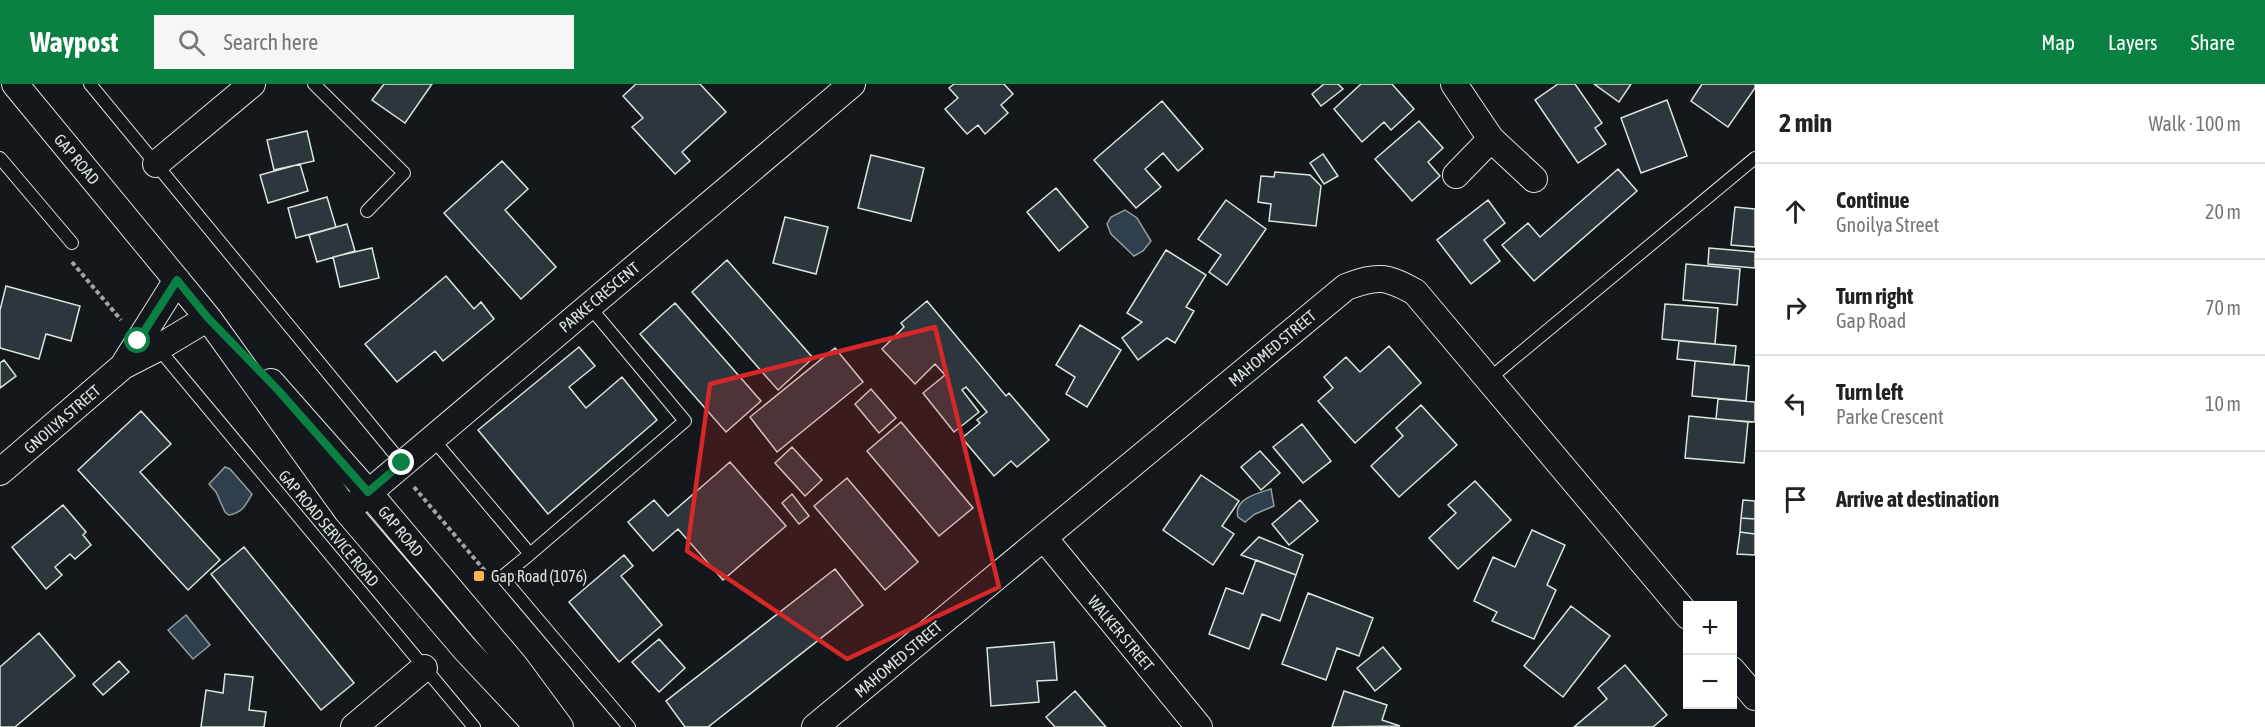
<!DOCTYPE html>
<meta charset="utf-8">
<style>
body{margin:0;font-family:"Asap Condensed",sans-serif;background:#f6f6f6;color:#222}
.controls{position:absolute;right:18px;bottom:18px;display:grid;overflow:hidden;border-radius:0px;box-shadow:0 3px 9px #0003}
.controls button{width:54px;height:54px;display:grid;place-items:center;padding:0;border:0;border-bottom:2px solid #e0e0e0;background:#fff;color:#222;font:30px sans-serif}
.stop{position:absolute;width:18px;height:18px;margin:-14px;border:4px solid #0b8043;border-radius:50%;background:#fff}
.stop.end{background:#0b8043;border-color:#fff;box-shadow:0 2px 6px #0008}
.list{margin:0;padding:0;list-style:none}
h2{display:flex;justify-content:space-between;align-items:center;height:78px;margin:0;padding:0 24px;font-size:26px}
h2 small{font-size:20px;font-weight:400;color:#767676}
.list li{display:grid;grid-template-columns:39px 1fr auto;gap:18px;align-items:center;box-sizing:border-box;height:96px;padding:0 24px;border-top:2px solid #e0e0e0}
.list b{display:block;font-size:22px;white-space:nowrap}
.list p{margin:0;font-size:20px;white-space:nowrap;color:#767676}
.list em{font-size:20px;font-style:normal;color:#767676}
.icon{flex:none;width:33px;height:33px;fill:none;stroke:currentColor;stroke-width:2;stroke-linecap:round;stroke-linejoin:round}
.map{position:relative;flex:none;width:1755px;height:643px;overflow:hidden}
header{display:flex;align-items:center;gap:36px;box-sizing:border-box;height:84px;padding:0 30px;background:#0b8043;color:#fff}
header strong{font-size:28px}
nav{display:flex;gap:33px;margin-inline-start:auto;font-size:21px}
.search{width:420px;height:54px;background:#f6f6f6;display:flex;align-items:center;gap:15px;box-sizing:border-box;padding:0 21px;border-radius:0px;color:#767676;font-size:22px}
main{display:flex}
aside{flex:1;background:#fff}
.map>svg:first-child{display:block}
.water{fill:#2f3f4d;stroke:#939e99;stroke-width:1.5}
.building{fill:#2c363c;stroke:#d8e6dc;stroke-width:1.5}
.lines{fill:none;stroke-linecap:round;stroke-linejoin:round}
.service-casing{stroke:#d8e6dc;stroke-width:14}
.minor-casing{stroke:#d8e6dc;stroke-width:28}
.path{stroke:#9da8a2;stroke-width:4;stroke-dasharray:4.5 3;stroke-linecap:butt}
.service{stroke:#14181c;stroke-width:12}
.minor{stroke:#14181c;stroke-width:26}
.route{stroke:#0b8043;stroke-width:8}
.marked{fill:#d62828;fill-opacity:0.2;stroke:#d62828;stroke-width:4.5;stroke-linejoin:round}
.poi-dot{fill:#ffb74d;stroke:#14181c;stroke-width:2}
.labels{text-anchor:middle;stroke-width:4.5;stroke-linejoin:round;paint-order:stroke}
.street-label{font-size:16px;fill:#d8e6dc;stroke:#14181c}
.poi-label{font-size:16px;fill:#d8e6dc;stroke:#14181c;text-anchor:start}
</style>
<header>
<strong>Waypost</strong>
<div class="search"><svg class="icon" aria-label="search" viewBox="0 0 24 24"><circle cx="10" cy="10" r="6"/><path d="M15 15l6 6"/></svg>Search here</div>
<nav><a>Map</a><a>Layers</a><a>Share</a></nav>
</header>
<main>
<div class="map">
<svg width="1755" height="643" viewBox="0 0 1755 643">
<rect width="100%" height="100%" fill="#14181c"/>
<path class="water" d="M1125,126L1137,134L1151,157L1143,167L1134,172L1111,150L1107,140L1111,133Z
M225,383L230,385L252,410C246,421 242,429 229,431L225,428L216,408L209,400Z
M1271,405L1274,422L1255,430L1245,438L1238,433C1233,415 1258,409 1271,405Z
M186,531L210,561L193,575L168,546Z"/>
<path class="building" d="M384,0H432L405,39L372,16Z
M636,0H700L726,28L682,68L690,77L675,90L632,43L643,34L623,12Z
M954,0H1004L1013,10L1001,21L1008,29L985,50L978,41L967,50L945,25L958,14L949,4Z
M1324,0H1338L1343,5L1321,22L1312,10Z
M1361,0H1392L1414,25L1391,46L1384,38L1362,58L1334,25Z
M1558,0H1575L1602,39L1595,44L1606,60L1578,79L1535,16Z
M1594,0H1631L1619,18Z
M1702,0H1755V4L1728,43L1691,17Z
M1667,16L1687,72L1641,89L1621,34Z
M1162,17L1203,65L1178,87L1163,69L1145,85L1161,103L1136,124L1094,76Z
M1419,37L1443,64L1428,78L1440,92L1412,117L1375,75Z
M307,47L314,77L274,86L267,56Z
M1323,70L1338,92L1324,100L1310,79Z
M871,71L924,84L911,137L858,124Z
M502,77L528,105L505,126L556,183L521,215L444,129Z
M300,80L308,107L268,119L260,91Z
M1618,85L1637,107L1534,197L1502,161L1528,139L1540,153Z
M1275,88L1310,91L1321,102L1316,142L1269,137L1271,120L1258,118L1261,92L1274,93Z
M1056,104L1088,143L1059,167L1027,128Z
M327,113L336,143L296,154L288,124Z
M1226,116L1266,145L1227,201L1209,188L1221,171L1198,155Z
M1488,116L1505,139L1484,156L1500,177L1471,200L1437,156Z
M1735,123L1755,125V163L1731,161Z
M785,133L828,143L816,190L773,179Z
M347,140L355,167L317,178L309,151Z
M372,164L379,194L340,203L333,173Z
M1709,164L1755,168V184L1708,180Z
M1166,166L1206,191L1186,223L1194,227L1175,259L1167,254L1138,276L1122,254L1142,238L1127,229Z
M727,176L813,274L778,306L692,208Z
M1686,180L1740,185L1737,221L1683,216Z
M446,192L474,225L481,218L494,235L443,277L435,267L397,298L365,260Z
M6,202L80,222L71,257L46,250L39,275L0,264V226Z
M927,217L1006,312L1009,309L1049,356L1017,383L1011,377L994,392L962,354L980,339L977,336L987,328L966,303L962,306L979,328L954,348L923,309L945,291L935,280L915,300L882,265L904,243L901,239Z
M675,219L761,317L726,348L640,250Z
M1665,220L1718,224L1715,260L1662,255Z
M1080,241L1121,266L1087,323L1066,310L1075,293L1056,281Z
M1679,257L1736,262L1734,281L1677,275Z
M1389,262L1421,299L1355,359L1318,317L1333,304L1324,293L1346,273L1360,288Z
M579,263L595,282L569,303L586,324L622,293L657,336L548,430L478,346Z
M835,264L863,298L777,368L750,333Z
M4,276L16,292L0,304V279Z
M1695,277L1749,282L1746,317L1692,312Z
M871,305L896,334L879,349L855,320Z
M1718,315L1755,318V338L1716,335Z
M1421,321L1457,361L1399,413L1371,382L1403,352L1396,344Z
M141,327L171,360L140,388L220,476L188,506L78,386Z
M1689,332L1748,338L1744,379L1685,374Z
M901,338L973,424L939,452L867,367Z
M1302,340L1331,377L1303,399L1273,363Z
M792,363L822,396L805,412L775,379Z
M1260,367L1280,389L1261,406L1241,383Z
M730,378L786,442L723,496L678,445L653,467L628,438L654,416L668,432Z
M1201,391L1239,417L1222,442L1234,450L1213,481L1163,446Z
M847,394L918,478L885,506L814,422Z
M1475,397L1511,436L1458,485L1429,454L1456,429L1448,421Z
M792,410L809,432L799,440L782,419Z
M1300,416L1318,437L1289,461L1272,440Z
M1743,416L1755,417V435L1741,434Z
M63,421L86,448L83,451L91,461L75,475L70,470L55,483L62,491L46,505L12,463Z
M1741,434L1755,435V450L1740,448Z
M1532,446L1565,461L1547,501L1556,506L1534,555L1492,537L1497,528L1474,517L1493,473L1515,483Z
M1740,448L1755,450V471L1737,470Z
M1259,453L1303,471L1296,491L1241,471Z
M244,463L354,599L321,626L211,490Z
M624,471L633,482L621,492L662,541L619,578L569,518Z
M1256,476L1296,491L1280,537L1262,530L1249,565L1209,550L1226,504L1243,510Z
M835,485L863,521L708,643H685L666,617Z
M1308,509L1373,534L1359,572L1337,564L1326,596L1282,580Z
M1571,522L1610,552L1563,613L1524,582Z
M39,549L75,592L15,643H0V583Z
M659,555L685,584L659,608L632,578Z
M1054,558L1057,596L1037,597L1039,618L991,622L987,564Z
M1383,563L1401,585L1375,607L1357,584Z
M119,577L129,588L103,611L93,600Z
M1625,581L1667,631L1653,643H1574L1607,615L1598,604Z
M225,590L253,593L249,626L266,628L264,643H201L206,606L223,609Z
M1075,607L1106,643H1055L1046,633Z
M1344,607L1387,621L1382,636L1400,642L1332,643Z"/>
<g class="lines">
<g class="service-casing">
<path id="service" d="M90,0L402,379
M314,0L404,89L367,127
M0,74L72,159
M158,264L474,643
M1489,295L1755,74
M432,354L530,470L502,493L629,643
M530,470L685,337L589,222"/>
</g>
<g class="minor-casing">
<path id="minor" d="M15,0L208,234L347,427L465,565L538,643
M1454,0L1491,55L1534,95
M156,80L252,0
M1456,91L1491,55
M123,282L177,196
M271,298L368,408L515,582L560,643
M0,388L123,282L158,264L208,234
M347,427L852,0
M1044,454L1199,643
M1732,586L1755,613
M354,643L424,584
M815,643L1346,203C1378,191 1386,192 1415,208L1688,532"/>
</g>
<path class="path" d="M72,178L121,236
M414,403L485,487"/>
<use href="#service" class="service"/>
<use href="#minor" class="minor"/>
</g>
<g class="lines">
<path class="route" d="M138,257L177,196L208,234L278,306L368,408L402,379"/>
</g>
<path class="marked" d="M935,243L999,503L847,575L687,467L710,300Z"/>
<rect class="poi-dot" x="473" y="486" width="12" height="12" rx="3"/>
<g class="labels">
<g class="street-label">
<text transform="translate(77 75) rotate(50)" y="6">GAP ROAD</text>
<text transform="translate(599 213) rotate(-40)" y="6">PARKE CRESCENT</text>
<text transform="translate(1272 264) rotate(-40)" y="6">MAHOMED STREET</text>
<text transform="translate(62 335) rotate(-41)" y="6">GNOILYA STREET</text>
<text transform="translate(329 444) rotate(50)" y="6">GAP ROAD SERVICE ROAD</text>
<text transform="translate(401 447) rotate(50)" y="6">GAP ROAD</text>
<text transform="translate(1121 549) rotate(50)" y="6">WALKER STREET</text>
<text transform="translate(898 575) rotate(-40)" y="6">MAHOMED STREET</text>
</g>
<g class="poi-label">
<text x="491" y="498">Gap Road (1076)</text>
</g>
</g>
</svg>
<div class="controls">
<button>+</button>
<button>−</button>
</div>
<div class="stop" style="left:138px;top:257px"></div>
<div class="stop end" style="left:402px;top:379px"></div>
</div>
<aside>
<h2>2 min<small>Walk · 100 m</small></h2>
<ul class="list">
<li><svg class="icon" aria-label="ahead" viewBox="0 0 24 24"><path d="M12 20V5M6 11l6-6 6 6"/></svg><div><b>Continue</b><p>Gnoilya Street</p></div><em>20 m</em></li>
<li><svg class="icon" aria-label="right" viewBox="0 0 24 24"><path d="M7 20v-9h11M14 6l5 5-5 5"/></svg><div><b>Turn right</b><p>Gap Road</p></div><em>70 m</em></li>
<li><svg class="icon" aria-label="left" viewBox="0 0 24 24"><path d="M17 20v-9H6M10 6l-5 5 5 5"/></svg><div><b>Turn left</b><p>Parke Crescent</p></div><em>10 m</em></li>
<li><svg class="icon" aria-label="arrive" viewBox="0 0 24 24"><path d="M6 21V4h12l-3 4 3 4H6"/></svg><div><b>Arrive at destination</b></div></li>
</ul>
</aside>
</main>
